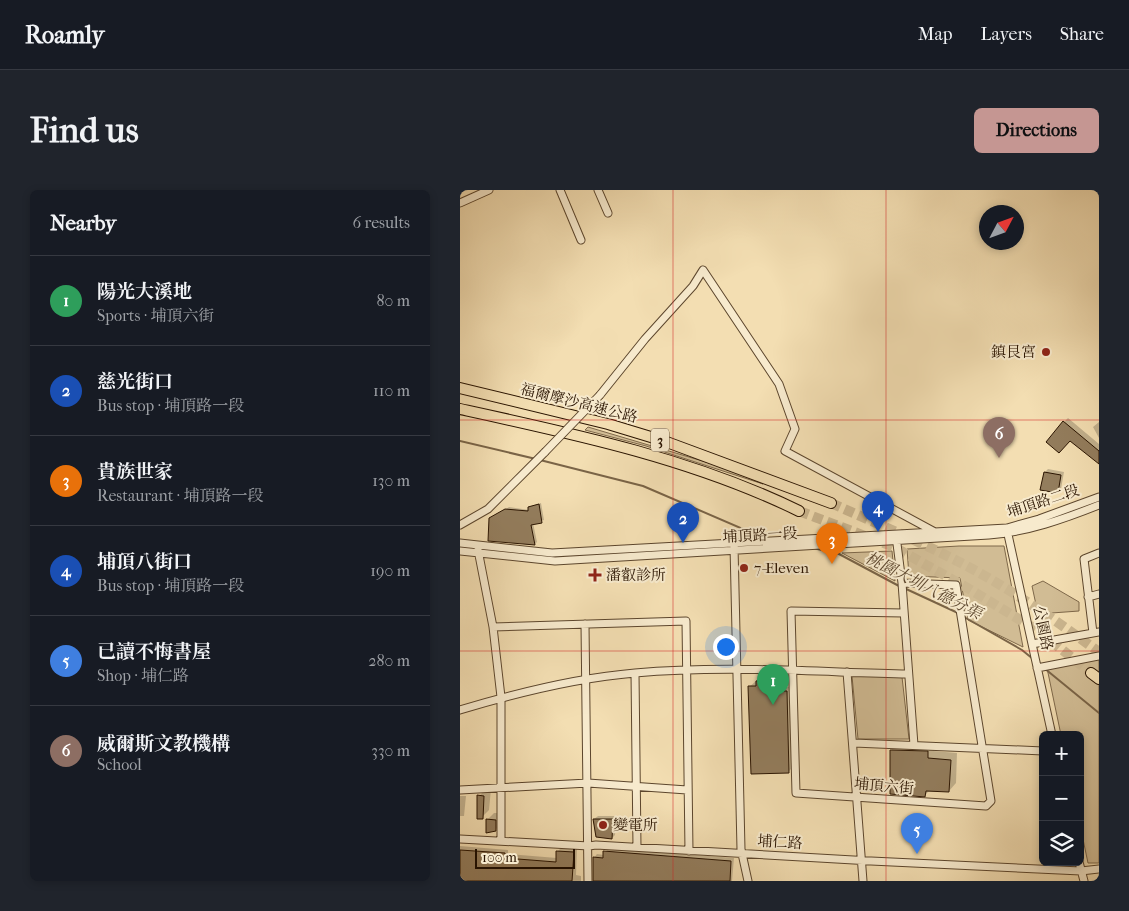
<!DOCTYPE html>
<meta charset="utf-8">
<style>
body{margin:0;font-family:"IM FELL French Canon","Noto Serif TC",serif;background:#20242c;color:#f1f3f6}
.controls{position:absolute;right:15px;bottom:15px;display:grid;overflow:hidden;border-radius:8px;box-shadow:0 2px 8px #0003}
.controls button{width:45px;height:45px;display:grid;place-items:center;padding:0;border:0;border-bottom:1px solid #363941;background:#171b24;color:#f1f3f6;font:25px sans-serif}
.compass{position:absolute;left:519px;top:15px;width:45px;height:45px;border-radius:50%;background:#171b24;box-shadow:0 2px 8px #0003;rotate:49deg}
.scale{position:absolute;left:15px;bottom:12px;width:100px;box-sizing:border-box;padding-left:5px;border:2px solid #2a1401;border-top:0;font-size:14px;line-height:18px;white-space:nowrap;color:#2a1401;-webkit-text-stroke:4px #f7eacd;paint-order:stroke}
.you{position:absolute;left:265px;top:456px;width:18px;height:18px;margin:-12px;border:4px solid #fff;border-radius:50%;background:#1a73e8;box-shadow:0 0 0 8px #1a73e833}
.badge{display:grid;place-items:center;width:32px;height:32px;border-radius:50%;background:#c59692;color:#fff;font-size:16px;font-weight:700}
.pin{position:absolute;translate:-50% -41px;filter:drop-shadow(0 1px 2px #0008)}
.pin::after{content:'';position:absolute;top:26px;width:18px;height:15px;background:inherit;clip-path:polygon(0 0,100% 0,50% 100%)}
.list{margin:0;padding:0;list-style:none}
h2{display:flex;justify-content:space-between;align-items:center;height:65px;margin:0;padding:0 20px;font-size:21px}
h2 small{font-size:16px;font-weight:400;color:#9ea1a6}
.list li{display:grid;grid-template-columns:32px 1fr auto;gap:15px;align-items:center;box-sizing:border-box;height:90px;padding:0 20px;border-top:1px solid #363941}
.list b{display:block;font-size:19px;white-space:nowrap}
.list p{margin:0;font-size:16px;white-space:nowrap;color:#9ea1a6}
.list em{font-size:16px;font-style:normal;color:#9ea1a6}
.icon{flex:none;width:28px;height:28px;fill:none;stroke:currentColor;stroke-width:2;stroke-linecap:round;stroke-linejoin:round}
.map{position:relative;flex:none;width:639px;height:691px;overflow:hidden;border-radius:8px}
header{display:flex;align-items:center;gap:30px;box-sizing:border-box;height:70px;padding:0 25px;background:#171b24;border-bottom:1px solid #363941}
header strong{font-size:24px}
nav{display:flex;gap:28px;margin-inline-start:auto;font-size:18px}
.intro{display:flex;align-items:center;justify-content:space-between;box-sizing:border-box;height:120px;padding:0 30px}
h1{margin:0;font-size:35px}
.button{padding:12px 22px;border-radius:8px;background:#c59692;color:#111;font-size:18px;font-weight:700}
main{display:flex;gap:30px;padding:0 30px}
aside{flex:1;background:#171b24;border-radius:8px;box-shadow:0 2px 8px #0003}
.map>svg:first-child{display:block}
.green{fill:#d1bc94;stroke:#7e684a}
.shadow{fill:#0003}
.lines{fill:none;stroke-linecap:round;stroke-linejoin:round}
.stream{stroke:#7a6447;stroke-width:2}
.building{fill:#937d5d;stroke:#2a1401}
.highway-tunnel{stroke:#cbb68f;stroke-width:10;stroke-dasharray:10 5;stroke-linecap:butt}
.minor-casing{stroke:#5c462d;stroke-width:9}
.highway-casing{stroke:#2a1401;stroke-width:12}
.minor{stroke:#f7eacd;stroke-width:7}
.highway{stroke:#f3deb2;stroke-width:10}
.minor-bridge-casing{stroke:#5c462d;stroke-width:9;stroke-linecap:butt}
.minor-bridge{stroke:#f7eacd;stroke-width:7}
.grid{fill:none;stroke:#d62828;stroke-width:1;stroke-opacity:0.55}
.poi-dot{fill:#8f2418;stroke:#f7eacd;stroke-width:2}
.labels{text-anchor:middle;stroke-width:4;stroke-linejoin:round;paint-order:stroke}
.shield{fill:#f7eacd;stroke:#68543e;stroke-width:1}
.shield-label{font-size:14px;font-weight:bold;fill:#2a1401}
.poi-label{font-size:15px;fill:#2a1401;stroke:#f7eacd;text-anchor:start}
.street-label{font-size:15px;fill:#2a1401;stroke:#f7eacd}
.water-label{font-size:16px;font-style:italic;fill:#5f4930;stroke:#f7eacd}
</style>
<header>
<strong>Roamly</strong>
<nav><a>Map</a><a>Layers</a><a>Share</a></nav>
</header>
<div class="intro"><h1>Find us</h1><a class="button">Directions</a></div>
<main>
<aside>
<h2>Nearby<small>6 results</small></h2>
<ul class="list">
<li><span class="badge" style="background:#2e9e5b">1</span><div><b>陽光大溪地</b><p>Sports · 埔頂六街</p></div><em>80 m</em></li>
<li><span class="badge" style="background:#1a4fb4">2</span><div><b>慈光街口</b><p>Bus stop · 埔頂路一段</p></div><em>110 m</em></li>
<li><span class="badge" style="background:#e8710a">3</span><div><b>貴族世家</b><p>Restaurant · 埔頂路一段</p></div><em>130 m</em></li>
<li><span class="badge" style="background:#1a4fb4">4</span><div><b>埔頂八街口</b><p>Bus stop · 埔頂路一段</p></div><em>190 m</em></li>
<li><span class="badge" style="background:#3f7fe0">5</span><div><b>已讀不悔書屋</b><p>Shop · 埔仁路</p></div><em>280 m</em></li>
<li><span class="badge" style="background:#8d6e63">6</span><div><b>威爾斯文教機構</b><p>School</p></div><em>330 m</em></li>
</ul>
</aside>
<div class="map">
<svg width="639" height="691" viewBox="0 0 639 691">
<rect width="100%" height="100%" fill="#f3deb2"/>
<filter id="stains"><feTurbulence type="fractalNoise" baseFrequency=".004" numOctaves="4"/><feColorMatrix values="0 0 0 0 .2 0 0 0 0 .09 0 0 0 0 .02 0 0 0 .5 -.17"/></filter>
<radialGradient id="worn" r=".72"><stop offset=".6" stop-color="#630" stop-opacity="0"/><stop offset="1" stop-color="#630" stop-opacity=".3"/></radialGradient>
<path class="green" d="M128,237L266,278L303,294L186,256L125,240Z
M499,356H544L563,457L508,430L500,388L449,386L447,359Z
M432,361L435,391L382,363Z
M583,391L619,412V421L578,424L572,396Z
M639,468V673H628L620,635V545H601L587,478Z
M392,486L442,487L449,549H398Z"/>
<path class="shadow" d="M608,228L639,254V273L611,249L604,232Z
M639,232V248L633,237Z
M588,279L604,282L601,299L597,302L585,282Z
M81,313L84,330L73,333L77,352L75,354L29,350L31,329L49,317L69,320L71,316Z
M302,486H307V491H312V497H332L333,577L328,582L289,497Z
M438,553L475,555L474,561L497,563L496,593L489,601L470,600L465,605L430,582L431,560Z
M26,599H31L29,620L22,627L19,606Z
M0,606H6L4,626H0Z
M34,623H42V633L35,640L27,630Z
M138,626H156L155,645L152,648H139L135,644L134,629Z
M0,656L48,660V664L97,668V662L101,658H117L116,685L121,686V691H0Z
M148,658L274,668L272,691H135L134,668L137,664L144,665Z"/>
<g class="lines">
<path class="stream" d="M0,251L76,269
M80,270L183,296L304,348
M353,358L379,364L439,396
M444,398L498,423
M504,427L562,460L573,469
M584,478L639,523"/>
</g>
<path class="building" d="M603,231L639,261V274L610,251L599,263L586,252Z
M584,282L601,285L598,303L580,300Z
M79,314L82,333L71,335L75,355L28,351L29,328L45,319L68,321V317Z
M302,490L303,496H308V501H327L329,583L291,584L288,496H296V491Z
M430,560L468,561V568L491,570L489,602L466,601L465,607L430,604Z
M17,605L24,606L23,629H17Z
M26,629L36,630V641L26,643Z
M133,629H153L152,649L136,647Z
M0,660L45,663V668L96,672V661L114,662L112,691H0Z
M143,661L271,671L270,691H133V667L143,668Z"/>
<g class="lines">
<path class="highway-tunnel" d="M371,313C422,336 476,358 525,386C565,409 602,435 639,462
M339,321L434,357L511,400L580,442L631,483"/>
<g class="minor-casing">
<path id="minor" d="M100,0L121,50
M138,0L148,23
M0,13L29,0
M140,205L185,149L233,96L243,80L319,194L335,239L325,261L475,342
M0,335L28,319L85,262
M547,340L592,545
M436,346L442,393L454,555
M0,353L92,363L547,338L579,329L639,307
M274,356L281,659L288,691
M18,360L33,437L41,507V651
M0,361L95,371L529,345C567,342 604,329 639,315
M442,393L496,395L531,611L526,616L336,603L331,421L443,423
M628,407L639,404
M125,434L128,691
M33,437L226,431L229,661
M633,443L624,369L639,363
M572,454L639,442
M577,478L639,466
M387,482L403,691
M175,483L177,657
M0,520C56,503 116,488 175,483C265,475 357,482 448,484
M394,553L583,561
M0,600L128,593L227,600
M0,649L129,656L136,655L411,671L621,681L639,679
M619,672L624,691"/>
</g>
<g class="highway-casing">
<path id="highway" d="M0,198L148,234L204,251L371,313
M0,219C115,244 233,269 339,321
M631,483L639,489"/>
</g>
<use href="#minor" class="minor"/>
<use href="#highway" class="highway"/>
<g class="minor-bridge-casing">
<path id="minor-bridge" d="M85,262L140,205"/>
</g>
<use href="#minor-bridge" class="minor-bridge"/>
</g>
<path class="grid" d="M213,0V691M426,0V691M0,230H639M0,461H639"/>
<g class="poi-dot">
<circle cx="586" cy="162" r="5"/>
<circle cx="284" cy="378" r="5"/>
<path d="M132.5 377.5h5v5h5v5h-5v5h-5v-5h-5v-5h5z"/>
<circle cx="143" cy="635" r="5"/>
</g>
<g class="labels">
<rect class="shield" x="191" y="238.5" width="18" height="23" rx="4"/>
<g class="shield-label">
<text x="200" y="255">3</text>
</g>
<g class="poi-label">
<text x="576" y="167" text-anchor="end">鎮艮宮</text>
<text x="294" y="383">7-Eleven</text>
<text x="146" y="390">潘叡診所</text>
<text x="153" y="640">變電所</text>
</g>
<g class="street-label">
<text transform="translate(119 213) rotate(14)" y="5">福爾摩沙高速公路</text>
<text transform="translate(583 311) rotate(-18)" y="5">埔頂路二段</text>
<text transform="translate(300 345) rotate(-3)" y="5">埔頂路一段</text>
<text transform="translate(583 438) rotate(78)" y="5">公園路</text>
<text transform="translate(424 596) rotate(5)" y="5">埔頂六街</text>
<text transform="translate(320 652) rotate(3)" y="5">埔仁路</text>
</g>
<g class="water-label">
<text transform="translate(464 395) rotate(27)" y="6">桃園大圳八德分渠</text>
</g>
</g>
<rect width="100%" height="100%" filter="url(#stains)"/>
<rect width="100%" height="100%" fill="url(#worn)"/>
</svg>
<div class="controls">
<button>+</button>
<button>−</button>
<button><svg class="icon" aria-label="layers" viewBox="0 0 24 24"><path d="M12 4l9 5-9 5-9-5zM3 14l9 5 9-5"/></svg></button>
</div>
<svg class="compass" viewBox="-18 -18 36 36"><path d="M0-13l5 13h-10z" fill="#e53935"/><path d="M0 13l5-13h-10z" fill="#9ea1a6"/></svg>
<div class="scale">100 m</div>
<div class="you"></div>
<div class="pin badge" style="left:313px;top:515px;background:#2e9e5b">1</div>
<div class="pin badge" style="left:223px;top:353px;background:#1a4fb4">2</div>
<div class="pin badge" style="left:372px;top:374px;background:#e8710a">3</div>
<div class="pin badge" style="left:418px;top:342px;background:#1a4fb4">4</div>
<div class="pin badge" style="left:457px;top:664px;background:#3f7fe0">5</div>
<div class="pin badge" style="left:539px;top:268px;background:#8d6e63">6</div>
</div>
</main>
